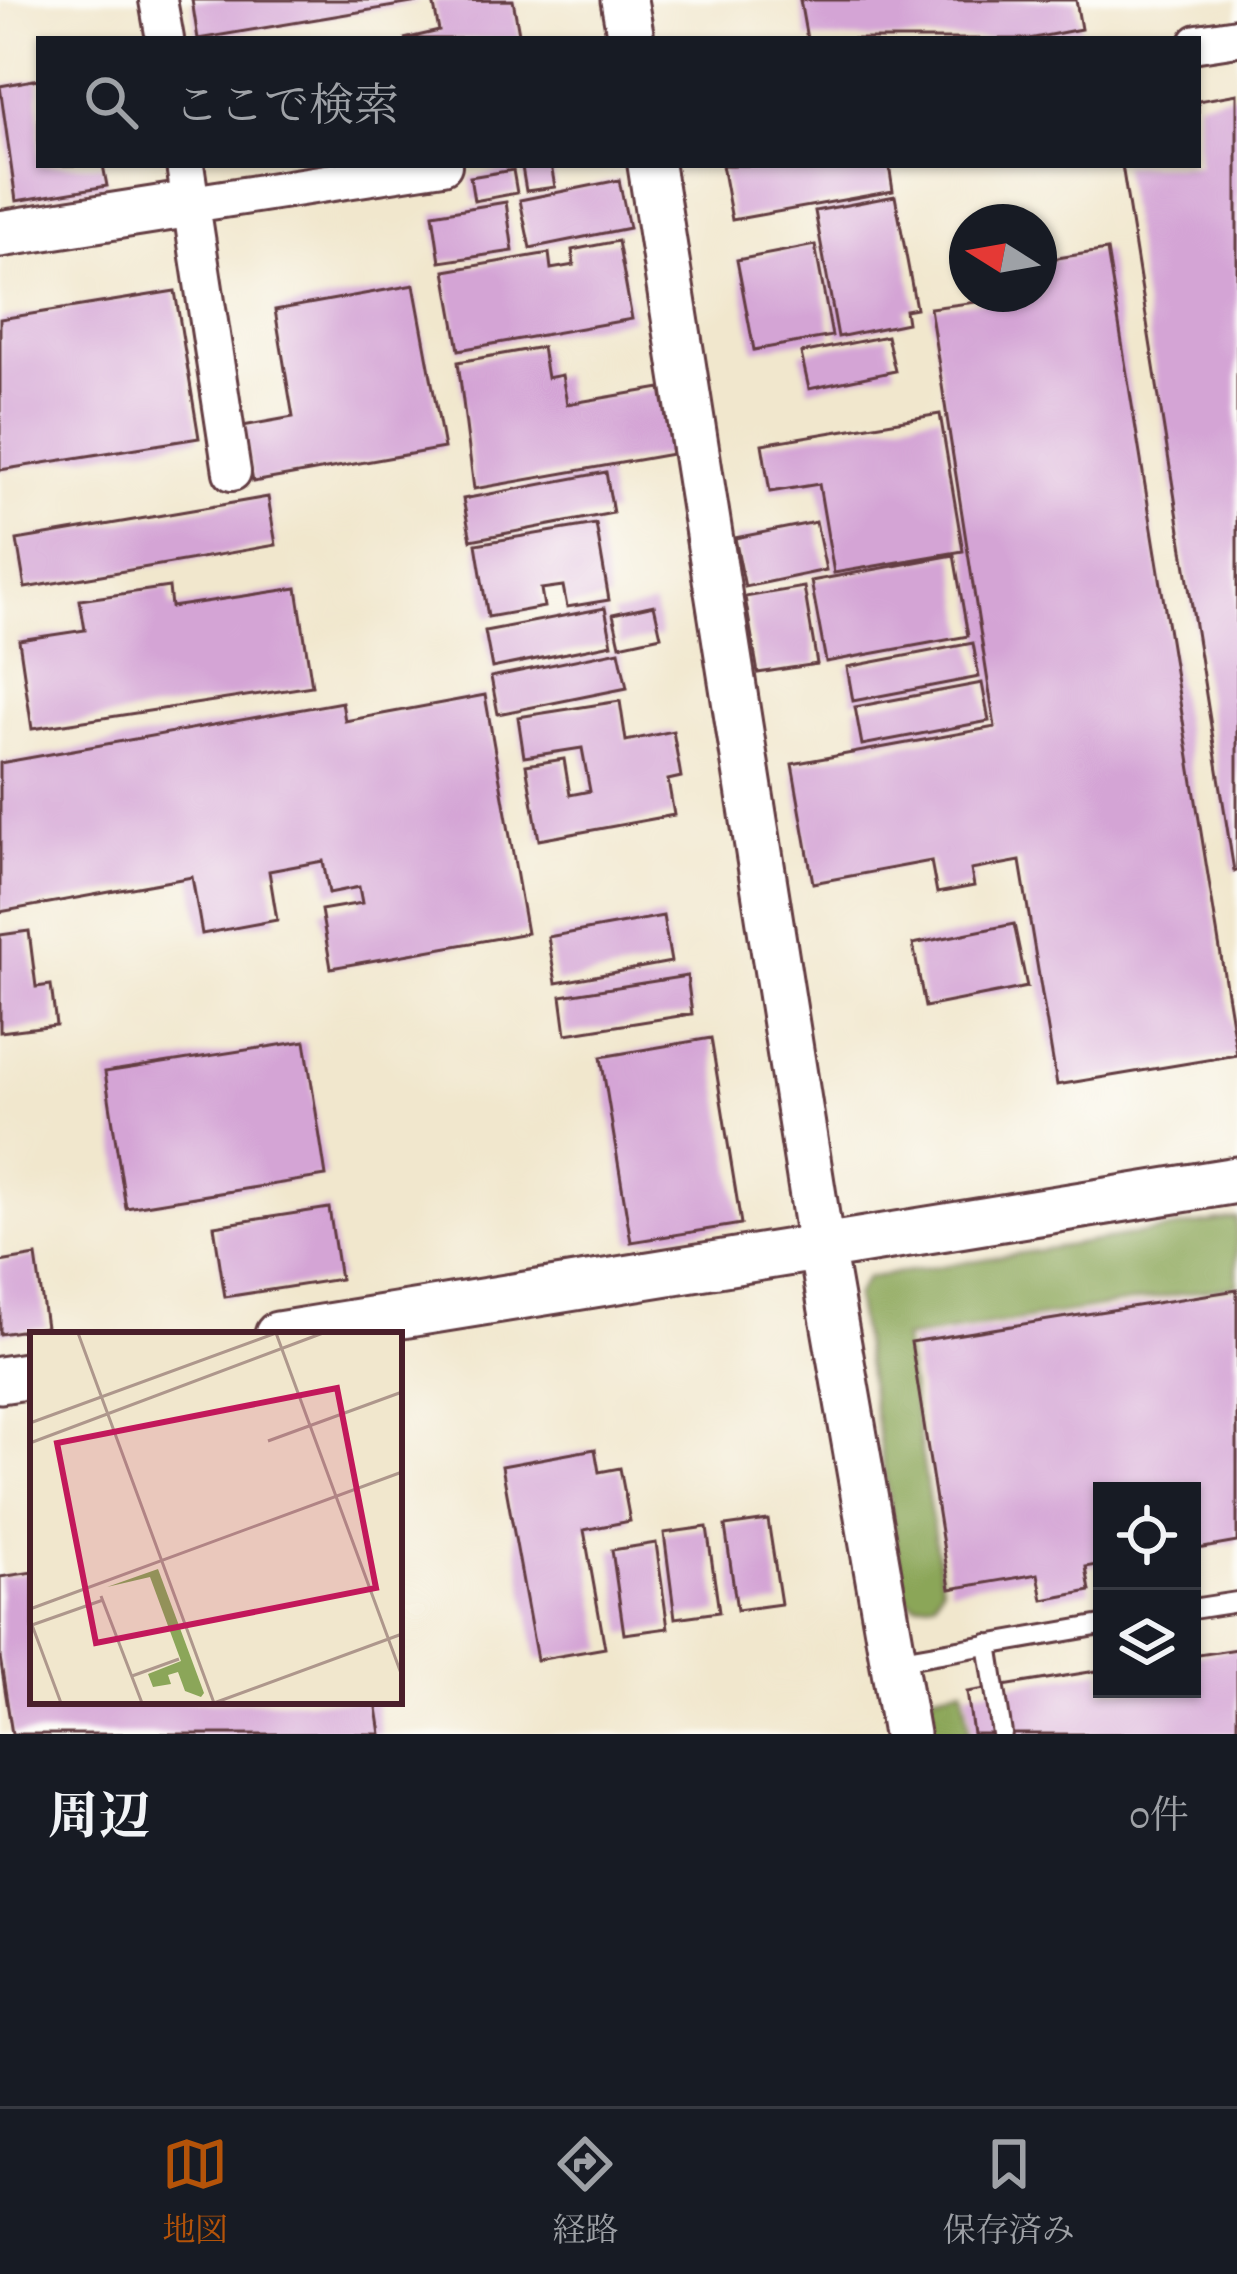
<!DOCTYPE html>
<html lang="ja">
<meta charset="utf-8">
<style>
body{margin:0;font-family:Alegreya,"Noto Serif JP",serif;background:#20242c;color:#f1f3f6}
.controls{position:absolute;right:36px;bottom:36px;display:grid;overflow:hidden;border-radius:0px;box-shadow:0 3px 9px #0004}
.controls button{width:108px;height:108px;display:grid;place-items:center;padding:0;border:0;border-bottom:3px solid #363941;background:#171b24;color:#f1f3f6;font:60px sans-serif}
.compass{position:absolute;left:949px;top:204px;width:108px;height:108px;border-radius:50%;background:#171b24;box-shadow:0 3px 9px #0004;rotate:281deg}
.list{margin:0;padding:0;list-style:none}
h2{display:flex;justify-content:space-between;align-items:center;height:156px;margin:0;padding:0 48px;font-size:51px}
h2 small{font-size:39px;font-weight:400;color:#9ea1a6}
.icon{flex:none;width:66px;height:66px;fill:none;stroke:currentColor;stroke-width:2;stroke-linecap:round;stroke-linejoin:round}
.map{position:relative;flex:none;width:1237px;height:1734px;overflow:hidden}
.search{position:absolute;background:#171b24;box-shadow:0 3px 9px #0004;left:36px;right:36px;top:36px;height:132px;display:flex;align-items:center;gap:30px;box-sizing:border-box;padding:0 42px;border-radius:0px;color:#9ea1a6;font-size:45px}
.sheet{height:372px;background:#171b24}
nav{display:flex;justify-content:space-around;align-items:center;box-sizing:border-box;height:168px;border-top:3px solid #363941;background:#171b24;font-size:33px;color:#9ea1a6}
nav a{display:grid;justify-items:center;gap:6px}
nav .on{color:#b45309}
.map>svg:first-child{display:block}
.forest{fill:#8ba659;stroke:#6a6242;stroke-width:3}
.building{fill:#d4a4d5}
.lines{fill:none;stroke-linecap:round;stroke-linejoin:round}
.service-casing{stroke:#633d43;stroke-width:24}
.minor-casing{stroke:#633d43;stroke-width:42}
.tertiary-casing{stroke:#633d43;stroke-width:51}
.service{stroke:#fff;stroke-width:18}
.minor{stroke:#fff;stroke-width:36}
.tertiary{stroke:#fff;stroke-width:45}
.inset-road{fill:none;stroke:#ae978c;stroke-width:3}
.view{fill:#c2185b;fill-opacity:0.15;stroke:#c2185b;stroke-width:6}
.inset-edge{fill:none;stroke:#4a1f2b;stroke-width:6}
</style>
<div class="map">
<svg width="1237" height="1734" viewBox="0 0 1237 1734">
<rect width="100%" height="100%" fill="#fdfcf7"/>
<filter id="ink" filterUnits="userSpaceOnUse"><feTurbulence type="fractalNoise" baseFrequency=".00833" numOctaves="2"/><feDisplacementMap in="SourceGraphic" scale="24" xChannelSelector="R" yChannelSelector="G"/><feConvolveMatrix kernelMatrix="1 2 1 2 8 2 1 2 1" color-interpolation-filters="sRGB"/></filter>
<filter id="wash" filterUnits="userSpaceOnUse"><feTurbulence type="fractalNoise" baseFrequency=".004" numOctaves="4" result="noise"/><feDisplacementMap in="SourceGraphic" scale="48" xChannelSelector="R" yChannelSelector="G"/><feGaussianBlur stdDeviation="2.7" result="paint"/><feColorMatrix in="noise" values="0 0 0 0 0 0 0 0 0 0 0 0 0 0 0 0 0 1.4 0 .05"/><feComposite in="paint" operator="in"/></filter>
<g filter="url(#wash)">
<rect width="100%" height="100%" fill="#f1e7cd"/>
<path class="forest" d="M1237,1218V1285L904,1339L942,1586L934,1601L916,1604L905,1597L855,1296L867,1278Z
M963,1687L970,1734H928L922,1696Z"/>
<g id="blocks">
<path class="building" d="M192,0H418V2L198,39Z
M513,0L520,39H404L439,31L433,1Z
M800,0H1076L1081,29L1029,39H807Z
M39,79V165H103L107,186L16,201L0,86Z
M1237,94V871H1234L1122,165H1198V101Z
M551,165L555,187L526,191L522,167Z
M722,165H889L893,191L732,220Z
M513,170L517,193L474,201L470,177Z
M619,180L629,228L530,248L520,200Z
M895,196L916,308L905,310L907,323L838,337L815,211Z
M506,202L513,251L440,262L433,214Z
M618,241L632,319L459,350L445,271L549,253L551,269L574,265L572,250Z
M815,245L832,336L754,350L737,260Z
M1107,250L1237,1055L1057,1085L1020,861L971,870L974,886L937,893L931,861L813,883L792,764L995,727L930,308L1039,294L1043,290L1039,261Z
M414,285L444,448L253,482L243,426L293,417L275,310Z
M175,291L199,438L0,470V319Z
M887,336L895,371L809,389L801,353Z
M542,347L547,378L562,375L567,404L661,388L672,454L474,489L458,362Z
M940,414L963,551L834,573L819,484L770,492L762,444Z
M606,472L613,513L471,540L463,499Z
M268,497L276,545L25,588L17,540Z
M816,522L826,570L745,587L735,538Z
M596,524L609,600L567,607L563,586L541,589L544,607L488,617L476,544Z
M954,555L968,636L826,662L811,581Z
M169,587L171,607L297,588L312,686L32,729L19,640L85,630L80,600Z
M804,587L817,664L758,673L745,597Z
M654,605L661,636L620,645L613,614Z
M605,608L612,644L492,668L485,631Z
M973,643L979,677L853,701L847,667Z
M619,651L627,688L498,714L491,677Z
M982,683L989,721L862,745L855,707Z
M485,695L527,933L331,968L321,910L362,903L359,887L329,893L323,861L269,871L277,920L202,934L192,877L0,912V763L342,702L345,721Z
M620,701L626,741L673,731L681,777L668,780L674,815L539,840L526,765L564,759L570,795L590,791L582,748L524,757L518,717Z
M663,916L671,962L556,983L548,937Z
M1014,924L1027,987L925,1007L913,944Z
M29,931L36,987L51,985L56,1025L0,1032V935Z
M687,976L692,1014L566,1034L561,996Z
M711,1038L741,1224L631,1242L601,1057Z
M305,1041L326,1176L126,1208L105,1072Z
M329,1208L340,1279L225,1297L214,1226Z
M36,1256L46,1327L0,1334V1262Z
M1237,1290V1542L1192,1550V1491H1102V1564L1086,1567L1090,1591L1043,1600L1038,1574L950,1589L911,1342Z
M595,1449L599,1472L620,1468L630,1521L584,1530L605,1648L537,1660L502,1466Z
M768,1520L781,1604L737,1610L725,1526Z
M707,1527L719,1612L675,1618L664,1533Z
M656,1543L668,1628L624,1634L612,1550Z
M33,1572V1701H376L381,1734H12L0,1657V1577Z
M1237,1649V1734H973L967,1692L1102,1670V1689H1192V1656Z"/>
</g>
</g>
<g filter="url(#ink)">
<use href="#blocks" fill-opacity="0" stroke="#633d43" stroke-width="3"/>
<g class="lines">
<g class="service-casing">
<path id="service" d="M1192,1609L1237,1602
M988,1644L1002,1734
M895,1661L1102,1625"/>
</g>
<g class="minor-casing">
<path id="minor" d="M158,0L165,39
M1198,43L1237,37
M185,165L232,472
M191,204L443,165"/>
</g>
<g class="tertiary-casing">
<path id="tertiary" d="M624,0L631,39
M651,165L821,1247L906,1734
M0,234L191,204
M278,1335L1237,1180
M0,1380L33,1375"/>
</g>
<use href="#service" class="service"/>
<use href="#minor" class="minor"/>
<use href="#tertiary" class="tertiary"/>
</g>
</g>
<g transform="translate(30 1332)">
<rect width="372" height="372" fill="#f1e7cd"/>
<path d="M128,237L174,361L171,365L155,359L148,340L138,343L141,352L123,355L118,342L151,329L120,245L77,255Z" fill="#8ba659"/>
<path class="inset-road" d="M48,1L184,371M0,91L246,1L372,344M238,109L372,60M0,111L293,1M71,264L112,371M0,277L372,140M102,344L149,327M31,371L2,293L73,268M184,371L372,302"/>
<path class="view" d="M307,56L346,256L66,311L27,111Z"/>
<rect width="372" height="372" class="inset-edge"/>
</g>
</svg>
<div class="controls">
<button><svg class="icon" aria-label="locate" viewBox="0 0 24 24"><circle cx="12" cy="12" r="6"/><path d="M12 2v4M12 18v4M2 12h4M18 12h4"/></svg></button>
<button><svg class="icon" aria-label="layers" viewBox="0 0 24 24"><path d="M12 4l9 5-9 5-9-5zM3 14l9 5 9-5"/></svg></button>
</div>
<svg class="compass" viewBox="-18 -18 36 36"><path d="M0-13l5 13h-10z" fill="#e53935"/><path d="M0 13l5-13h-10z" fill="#9ea1a6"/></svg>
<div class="search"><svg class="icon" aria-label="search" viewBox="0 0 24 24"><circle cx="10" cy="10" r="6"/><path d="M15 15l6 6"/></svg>ここで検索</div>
</div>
<section class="sheet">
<h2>周辺<small>0件</small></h2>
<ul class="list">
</ul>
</section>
<nav>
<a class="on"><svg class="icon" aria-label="map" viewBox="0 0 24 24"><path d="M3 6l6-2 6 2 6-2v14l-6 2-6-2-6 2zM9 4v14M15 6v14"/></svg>地図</a>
<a><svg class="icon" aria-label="directions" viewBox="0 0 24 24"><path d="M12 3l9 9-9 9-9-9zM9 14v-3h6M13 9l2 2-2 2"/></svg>経路</a>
<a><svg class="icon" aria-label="saved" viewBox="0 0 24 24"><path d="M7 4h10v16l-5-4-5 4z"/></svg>保存済み</a>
</nav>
